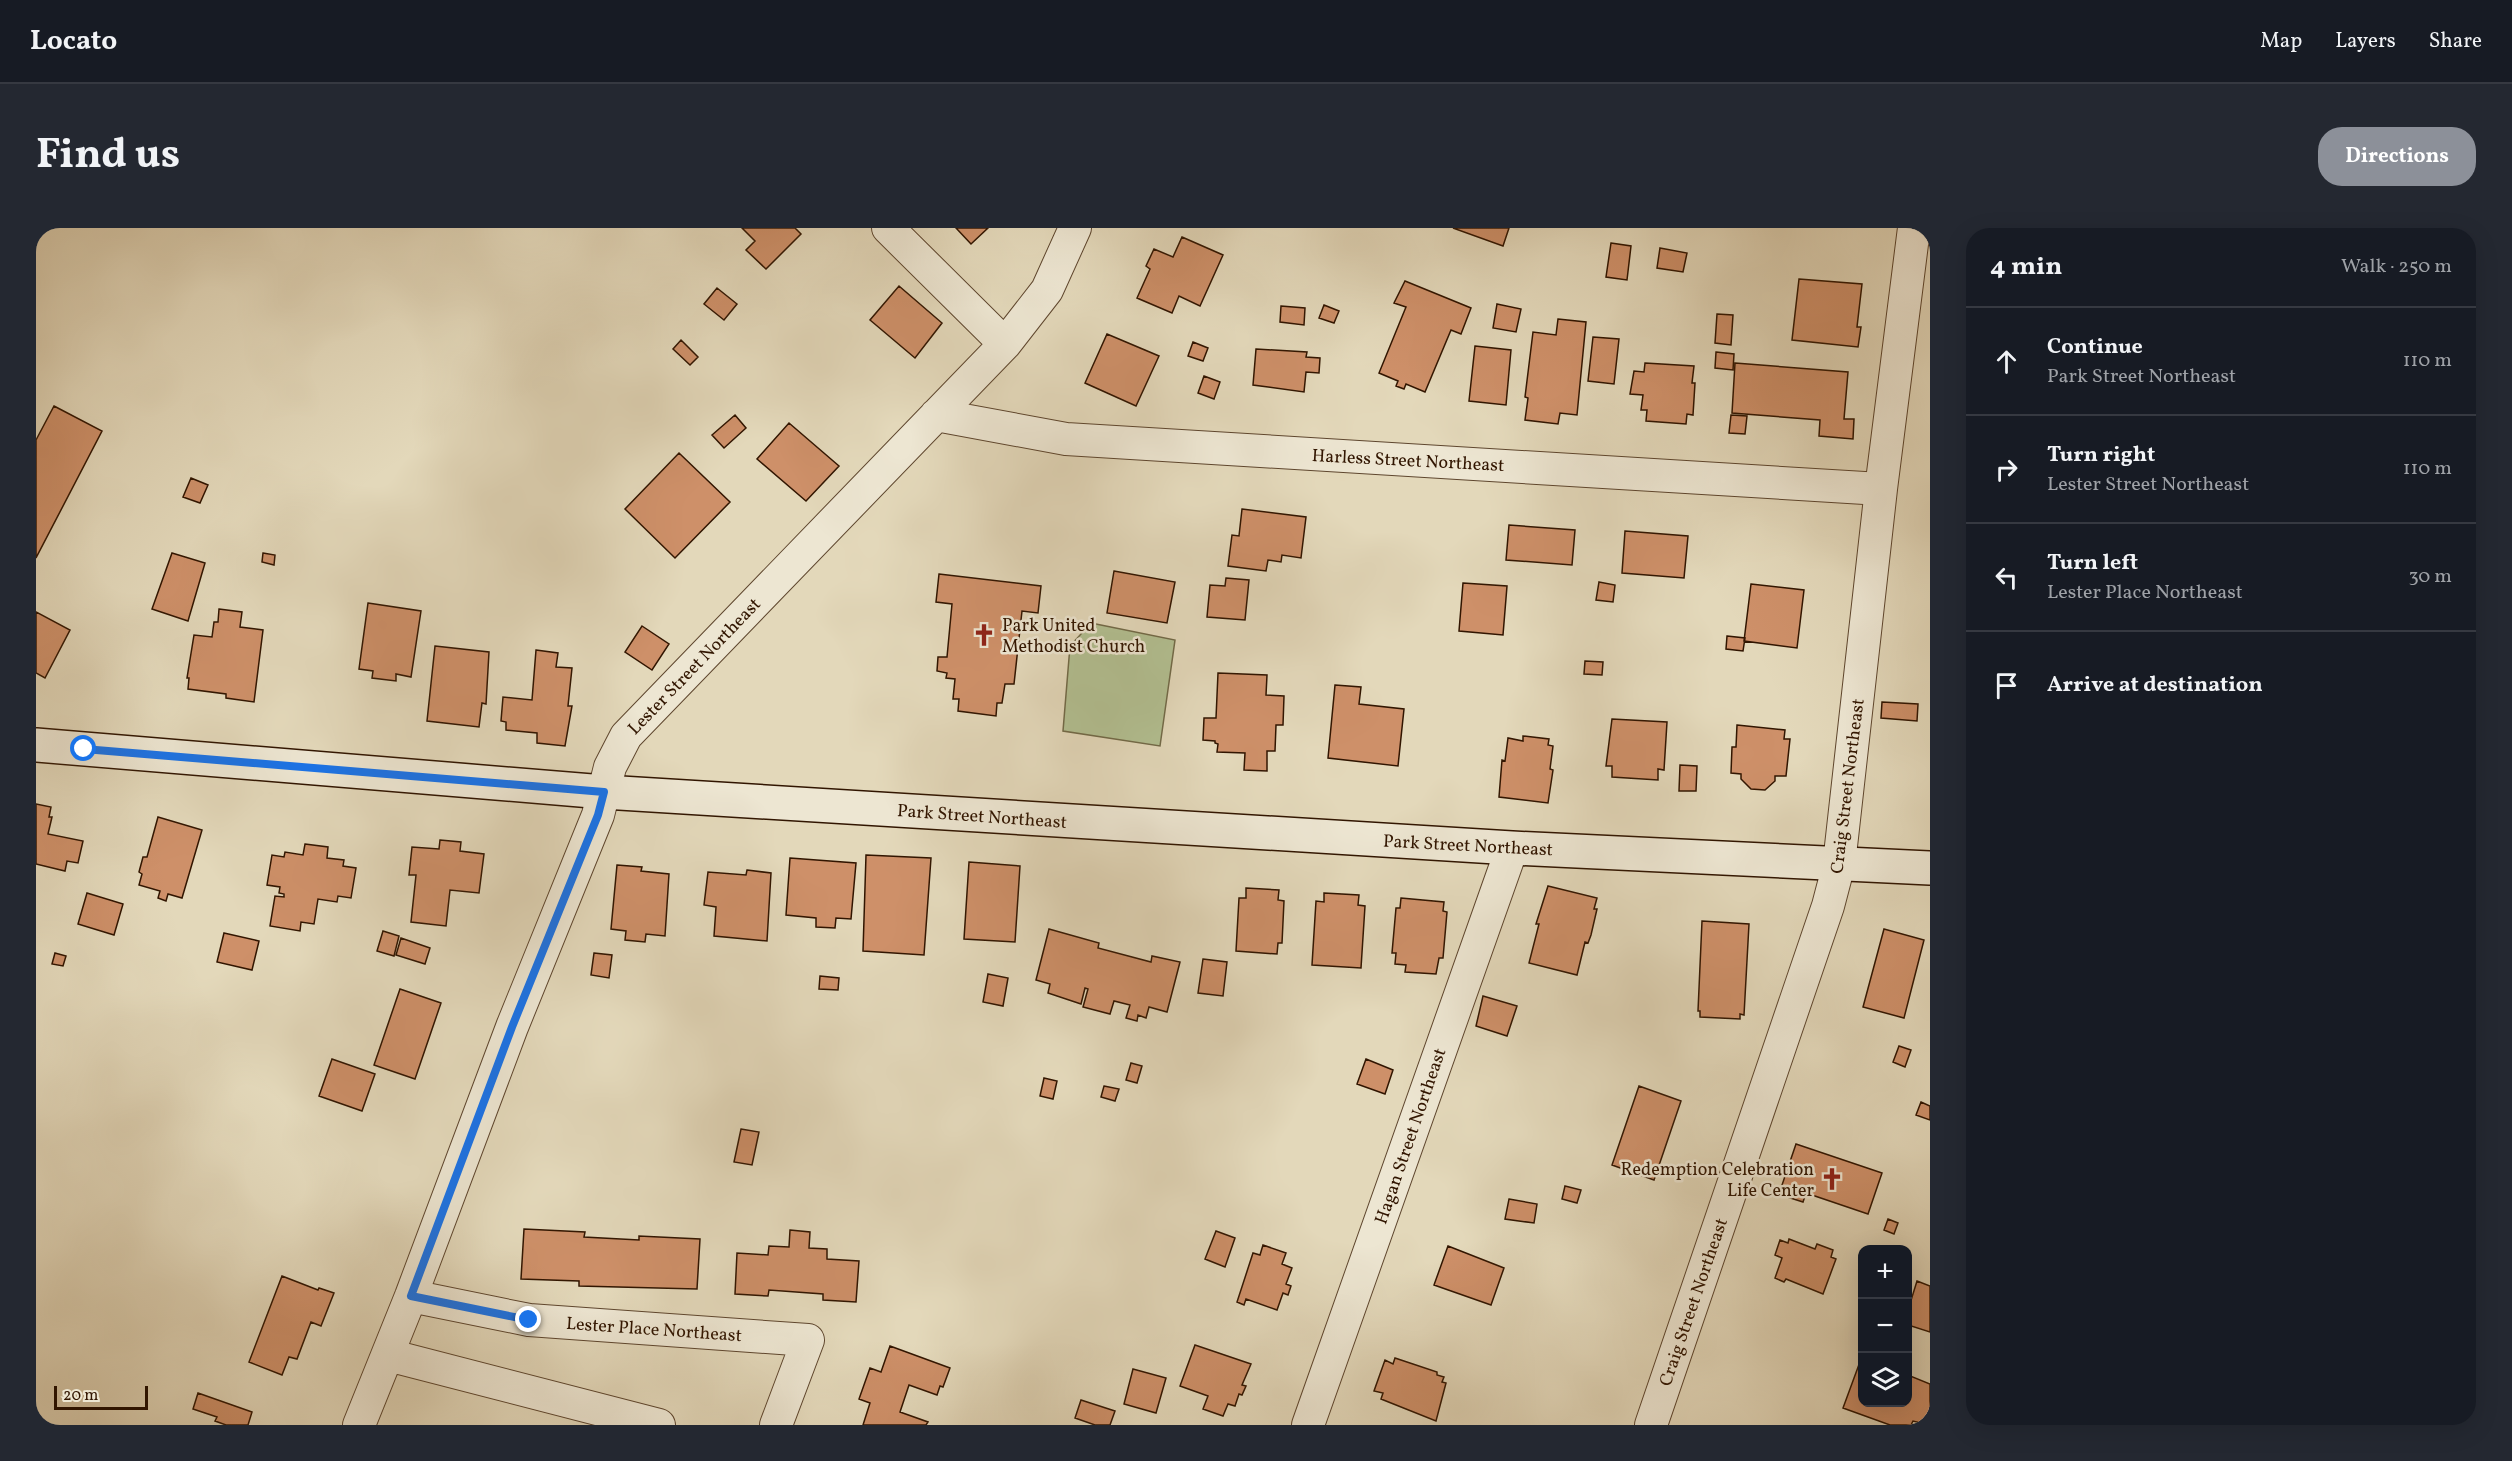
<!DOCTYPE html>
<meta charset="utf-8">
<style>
body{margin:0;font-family:Vollkorn,serif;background:#242831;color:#f1f3f6}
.controls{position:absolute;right:18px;bottom:18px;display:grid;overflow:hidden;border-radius:12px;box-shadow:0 6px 24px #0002}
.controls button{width:54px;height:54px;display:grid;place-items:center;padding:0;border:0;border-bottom:2px solid #363941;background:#171b24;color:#f1f3f6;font:30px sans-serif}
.scale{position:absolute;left:18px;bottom:15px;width:94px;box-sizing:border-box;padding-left:6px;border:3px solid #311500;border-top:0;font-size:16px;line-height:21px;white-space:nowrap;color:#311500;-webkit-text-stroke:4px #ede6d2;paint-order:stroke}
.stop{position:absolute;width:18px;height:18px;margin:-14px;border:4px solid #1a73e8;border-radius:50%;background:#fff}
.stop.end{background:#1a73e8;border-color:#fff;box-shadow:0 2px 6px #0008}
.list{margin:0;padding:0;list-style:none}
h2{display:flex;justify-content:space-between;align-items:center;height:78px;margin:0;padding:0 24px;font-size:26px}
h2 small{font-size:20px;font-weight:400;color:#9ea1a6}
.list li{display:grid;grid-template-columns:39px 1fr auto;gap:18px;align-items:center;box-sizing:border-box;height:108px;padding:0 24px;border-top:2px solid #363941}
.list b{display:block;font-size:22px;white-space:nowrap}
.list p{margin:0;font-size:20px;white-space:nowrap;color:#9ea1a6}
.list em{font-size:20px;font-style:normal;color:#9ea1a6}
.icon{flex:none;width:33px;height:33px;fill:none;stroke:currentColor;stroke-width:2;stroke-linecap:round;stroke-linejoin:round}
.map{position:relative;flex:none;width:1894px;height:1197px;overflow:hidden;border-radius:24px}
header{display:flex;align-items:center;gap:36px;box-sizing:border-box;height:84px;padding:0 30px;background:#171b24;border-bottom:2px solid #363941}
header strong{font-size:28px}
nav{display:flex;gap:33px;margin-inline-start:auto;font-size:21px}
.intro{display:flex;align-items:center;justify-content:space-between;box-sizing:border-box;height:144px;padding:0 36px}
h1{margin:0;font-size:42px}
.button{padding:15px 27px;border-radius:24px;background:#8c9099;color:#fff;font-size:21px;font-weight:700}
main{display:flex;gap:36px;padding:0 36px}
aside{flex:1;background:#171b24;border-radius:24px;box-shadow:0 6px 24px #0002}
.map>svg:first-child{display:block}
.green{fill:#b2bf91;stroke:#726a48;stroke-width:1.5}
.building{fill:#ce9069;stroke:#311500;stroke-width:1.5}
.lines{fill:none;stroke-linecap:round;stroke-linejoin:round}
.street-casing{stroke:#5e462e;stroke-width:34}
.secondary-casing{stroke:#311500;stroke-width:36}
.street{stroke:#ede6d2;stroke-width:32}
.secondary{stroke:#ede6d2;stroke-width:33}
.route{stroke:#1a73e8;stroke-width:8}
.labels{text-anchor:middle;stroke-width:5;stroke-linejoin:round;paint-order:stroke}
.street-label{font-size:18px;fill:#311500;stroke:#ede6d2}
.poi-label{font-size:18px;fill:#311500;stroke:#ede6d2;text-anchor:start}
</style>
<header>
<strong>Locato</strong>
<nav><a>Map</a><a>Layers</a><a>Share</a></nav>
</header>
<div class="intro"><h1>Find us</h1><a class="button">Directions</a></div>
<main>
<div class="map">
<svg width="1894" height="1197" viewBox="0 0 1894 1197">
<rect width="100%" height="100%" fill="#e3d8ba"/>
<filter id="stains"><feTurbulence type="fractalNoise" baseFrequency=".00333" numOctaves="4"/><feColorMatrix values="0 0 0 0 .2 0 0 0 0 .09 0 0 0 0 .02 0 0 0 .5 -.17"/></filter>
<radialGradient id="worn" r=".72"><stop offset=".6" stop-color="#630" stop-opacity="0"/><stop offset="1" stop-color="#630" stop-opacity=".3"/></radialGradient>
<path class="green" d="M1055,395L1139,412L1124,518L1027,503L1034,418Z"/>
<path class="building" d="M706,0H759L765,6L730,41L710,22L719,13Z
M920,0H952L935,16Z
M1417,0H1473L1467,18Z
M1146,9L1187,27L1164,78L1143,68L1136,85L1101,70L1114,41L1110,38L1118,21L1137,29Z
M1575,15L1595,18L1591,52L1570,49Z
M1624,20L1651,25L1647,44L1621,40Z
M1763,51L1826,56L1821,99H1825L1822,119L1756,112Z
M1369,53L1435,80L1425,106L1415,102L1389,164L1370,156L1368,161L1360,158L1362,153L1343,145L1370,79L1358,75Z
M863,58L906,95L879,130L834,92Z
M681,60L701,76L688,92L668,76Z
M1461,76L1485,81L1480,104L1457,100Z
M1288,77L1303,83L1298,95L1283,90Z
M1245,78L1269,80L1268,97L1244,94Z
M1681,86L1697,87L1695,117L1679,115Z
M1522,91L1550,94L1541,187L1524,185L1522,196L1489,192L1492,170L1489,169L1497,104L1520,107Z
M1071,106L1123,128L1100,178L1049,155Z
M1557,109L1583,111L1578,156L1552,153Z
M645,112L662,129L654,137L637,121Z
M1157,114L1172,120L1167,133L1152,128Z
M1439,118L1475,122L1470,177L1433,173Z
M1220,121L1271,124L1270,129L1284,130L1283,145L1270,144L1268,164L1217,157Z
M1680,124L1698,126L1697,142L1679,140Z
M1609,135L1658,138L1656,155H1659L1657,187L1651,186L1650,196L1610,193L1611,182H1605L1607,167L1594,166L1598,143L1608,144Z
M1699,135L1812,144L1808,191H1818L1817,211L1783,208L1784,192L1696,185Z
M1168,148L1184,154L1178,171L1162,165Z
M18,178L66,203L0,330V212Z
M699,187L710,200L688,220L676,207Z
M1695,187L1711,188L1709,206L1693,205Z
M753,195L803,238L770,273L721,231Z
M643,225L694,274L639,330L589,281Z
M155,250L172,257L164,275L147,269Z
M1206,281L1270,289L1265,330L1246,327L1245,334L1232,332L1230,343L1192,338L1196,307L1203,308Z
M1473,297L1539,302L1536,337L1470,332Z
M1589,303L1652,308L1648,350L1586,345Z
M136,325L169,335L152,393L116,381Z
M227,325L239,327L238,337L226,334Z
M1078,343L1139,354L1131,395L1071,385Z
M903,346L1005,358L1002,385L986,383L978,456H969L966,475H961L960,488L922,483L923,471H917L919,451L910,450L911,445L901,443L902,429H911L916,376L900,374Z
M1190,350L1213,352L1209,392L1171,389L1174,357L1189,358Z
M1563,354L1579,357L1577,374L1560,372Z
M1427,355L1471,358L1467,407L1423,403Z
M1715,356L1768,362L1761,420L1708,413Z
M332,375L385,383L375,449L360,446V453L336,450L337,443L323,441Z
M183,381L206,384L204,399L227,402L218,474L190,470V466L152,461L153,450H151L158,407L176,409L178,394H182Z
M0,384L34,402L9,450L0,445Z
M606,398L633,416L616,442L589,424Z
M1691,408L1709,410L1707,423L1690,421Z
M399,418L453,424L450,476L446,475L443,499L391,493Z
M500,422L522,425L520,439L536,440L532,478H536L529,518L501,515V505L470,502V494L465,493L467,469L496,472Z
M1549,433L1567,434L1566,447L1548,446Z
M1182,445L1231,447L1230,467L1248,468L1247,497H1240L1239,523H1231V543L1208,542L1209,525L1181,524L1182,516L1179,515V513L1167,512L1168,490H1180Z
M1299,457L1325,459L1323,476L1368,481L1362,538L1292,530Z
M1846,474L1882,476L1881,493L1845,490Z
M1576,491L1631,494L1628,542L1622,541V552L1576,549V538H1570Z
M1701,497L1749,502L1748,511H1754L1750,548H1739V553L1729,562L1715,561L1705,551V546L1695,545L1696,519H1700Z
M1487,508L1513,511L1512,517L1517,518L1514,541L1517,542L1512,575L1463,569L1466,532L1469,533L1472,510L1487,513Z
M1644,537L1661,538L1660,563H1643Z
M0,576L15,579L13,589H16L12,606L47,613L42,635L31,633L29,643L0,636Z
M122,589L166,602L146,670L132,666L130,673L122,670L124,663L103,657L106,646L103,644L107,629H111Z
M404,612L425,614L424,623L448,626L443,665L414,662L410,698L375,694L380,647H373L376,619L403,621Z
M269,616L292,619L291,630L308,632L307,638L320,640L315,670L302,668L301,674L282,671L278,696L265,694L264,703L234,698L239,668L248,669V666L243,665L244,659L231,657L236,627L248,629L249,624L267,627Z
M830,627L895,630L888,727L827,723Z
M754,630L820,635L815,691L800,690L799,700L780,699V690L750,687Z
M933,634L984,638L979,714L928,711Z
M581,637L606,639L605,643L633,646L629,708L610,706L609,714L589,712L590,703L575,701Z
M711,642L735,645L731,713L678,708L680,679L668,677L672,644L710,647Z
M1512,658L1561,670L1558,681H1561L1555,707L1552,715L1549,714L1541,747L1493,735L1503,696H1500Z
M1210,660L1243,662L1242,672L1248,673L1246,715H1242L1241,726L1200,723L1203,670H1210Z
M51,665L87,676L78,707L42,696Z
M1288,665L1323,667L1322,677L1329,678L1325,740L1276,737L1280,673L1288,674Z
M1365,670L1408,674L1407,683L1411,684L1407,730H1403L1400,746L1369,744L1370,737L1359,736L1360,725H1356L1360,680H1364Z
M1666,693L1713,696L1708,787L1704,786V791L1664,789V783H1662Z
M1013,701L1063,715L1062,720L1115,734L1116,728L1144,734L1131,784L1113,779L1110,790L1102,787L1101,793L1090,790L1094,777L1078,773L1074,786L1047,779L1052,761L1049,760L1045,776L1012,765L1014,756L1000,752Z
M1848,701L1888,712L1868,790L1827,779Z
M347,703L363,708L358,728L341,723Z
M188,705L223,713L216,742L181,734Z
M365,710L394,720L389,736L360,727Z
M19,725L30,728L27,738L16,736Z
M558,725L576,727L573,750L555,747Z
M1167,731L1191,734L1187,768L1162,765Z
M952,746L972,750L967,778L947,774Z
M784,748L803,750L802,762L783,761Z
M364,761L405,775L379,851L338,837Z
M1447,768L1481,778L1471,808L1440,798Z
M1863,818L1875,822L1869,839L1857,834Z
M296,831L339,846L326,883L283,868Z
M1330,831L1357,842L1349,866L1321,856Z
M1095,835L1106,838L1101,855L1090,852Z
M1008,850L1021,853L1017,871L1004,868Z
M1068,858L1083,861L1079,873L1065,869Z
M1603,858L1645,873L1618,952L1576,937Z
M1885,874L1894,878V892L1880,887Z
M705,901L723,904L716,937L698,934Z
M1760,916L1846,945L1832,986L1770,965L1767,974L1745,967L1748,958L1746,957Z
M1529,958L1545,962L1541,975L1526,971Z
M1473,971L1501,976L1498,995L1469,991Z
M1852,991L1862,995L1858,1006L1848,1002Z
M488,1001L549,1004L548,1009L603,1012V1008L664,1011L661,1061L543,1058V1053L485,1051Z
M754,1002L774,1004L773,1020L791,1021V1031L823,1033L820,1074L787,1072V1066L733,1062L732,1068L699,1066L701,1025L732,1027L733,1018L753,1019Z
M1180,1003L1199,1010L1189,1039L1169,1031Z
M1753,1011L1779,1021L1781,1016L1797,1022L1795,1029L1800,1031L1787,1066L1750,1051L1748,1054L1739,1050L1746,1030L1739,1027L1744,1012L1752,1015Z
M1227,1017L1250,1025L1246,1036L1256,1040L1250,1056L1255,1058L1252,1067L1247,1065L1241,1082L1210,1071L1208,1077L1201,1074L1217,1025L1224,1027Z
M1412,1018L1468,1040L1455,1077L1398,1057Z
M246,1048L282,1062L283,1060L298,1065L285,1098L275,1094L261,1131L253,1129L246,1147L213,1134Z
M1881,1053L1894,1058V1104L1872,1097V1082Z
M1159,1117L1215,1136L1206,1157L1210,1158L1206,1167L1203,1166L1199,1178L1192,1176L1187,1188L1167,1181L1172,1168L1144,1158Z
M854,1118L914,1140L907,1159L904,1158L901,1167L873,1157L864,1184L892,1194L890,1197H827L834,1175L823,1171L834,1140L845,1144Z
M1359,1130L1401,1144V1147L1408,1149L1406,1154L1410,1155L1400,1193L1345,1171L1347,1165L1338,1163L1349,1132L1357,1136Z
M1825,1131L1826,1174H1872V1147L1894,1156V1197L1877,1193L1875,1197H1854L1807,1180Z
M1097,1141L1130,1150L1120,1185L1088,1176Z
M162,1165L216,1184L212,1197H190L179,1193L181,1189L157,1181Z
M1045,1172L1079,1183L1074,1197H1059L1039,1190Z"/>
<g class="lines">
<g class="street-casing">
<path id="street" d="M852,0L969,116
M900,187L1030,211L1845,261
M375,1068L493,1092L772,1112L740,1197
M352,1127L623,1197
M323,1197L375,1068L476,799L562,587L574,539L590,508L969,116L1011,62L1039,0
M1272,1197L1476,620
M1615,1197L1792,678L1803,636L1845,261L1878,0"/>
</g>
<g class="secondary-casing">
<path id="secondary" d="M0,517L568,564L1476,620L1894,640"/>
</g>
<use href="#street" class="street"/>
<use href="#secondary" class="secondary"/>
</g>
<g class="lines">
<path class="route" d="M48,521L568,564L562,587L476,799L375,1068L493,1092"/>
</g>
<defs>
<g id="church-bare" transform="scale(1.8)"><path d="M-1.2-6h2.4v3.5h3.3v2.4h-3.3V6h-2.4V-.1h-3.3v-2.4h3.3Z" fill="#8f2418" stroke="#ede6d2" stroke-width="2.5" paint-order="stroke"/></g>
</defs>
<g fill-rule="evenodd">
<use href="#church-bare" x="948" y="407"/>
<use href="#church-bare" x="1796" y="951"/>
</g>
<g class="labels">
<g class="street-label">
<text transform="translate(1372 232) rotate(3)" y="6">Harless Street Northeast</text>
<text transform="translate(658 438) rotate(-46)" y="6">Lester Street Northeast</text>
<text transform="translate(1811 558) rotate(-83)" y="6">Craig Street Northeast</text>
<text transform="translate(946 588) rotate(4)" y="6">Park Street Northeast</text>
<text transform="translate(1432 617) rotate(3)" y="6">Park Street Northeast</text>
<text transform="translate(1374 908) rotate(-71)" y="6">Hagan Street Northeast</text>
<text transform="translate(1657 1074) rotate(-71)" y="6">Craig Street Northeast</text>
<text transform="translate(618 1101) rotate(4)" y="6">Lester Place Northeast</text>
</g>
<g class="poi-label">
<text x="966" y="403">Park United<tspan x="966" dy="21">Methodist Church</tspan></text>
<text x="1778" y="947" text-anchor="end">Redemption Celebration<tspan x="1778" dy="21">Life Center</tspan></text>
</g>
</g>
<rect width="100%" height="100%" filter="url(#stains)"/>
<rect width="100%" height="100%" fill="url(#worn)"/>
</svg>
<div class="controls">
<button>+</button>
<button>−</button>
<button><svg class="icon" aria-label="layers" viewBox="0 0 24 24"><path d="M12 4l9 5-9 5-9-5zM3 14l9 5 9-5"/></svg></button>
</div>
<div class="scale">20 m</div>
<div class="stop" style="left:48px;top:521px"></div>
<div class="stop end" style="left:493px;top:1092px"></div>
</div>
<aside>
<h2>4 min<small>Walk · 250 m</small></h2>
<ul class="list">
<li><svg class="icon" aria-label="ahead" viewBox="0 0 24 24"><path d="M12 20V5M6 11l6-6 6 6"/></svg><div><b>Continue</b><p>Park Street Northeast</p></div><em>110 m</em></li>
<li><svg class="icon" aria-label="right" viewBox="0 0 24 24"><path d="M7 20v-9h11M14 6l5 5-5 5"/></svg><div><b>Turn right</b><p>Lester Street Northeast</p></div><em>110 m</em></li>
<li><svg class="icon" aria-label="left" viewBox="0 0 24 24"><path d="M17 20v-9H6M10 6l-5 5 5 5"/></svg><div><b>Turn left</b><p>Lester Place Northeast</p></div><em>30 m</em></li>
<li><svg class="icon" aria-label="arrive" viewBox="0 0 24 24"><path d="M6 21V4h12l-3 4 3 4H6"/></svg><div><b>Arrive at destination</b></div></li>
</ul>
</aside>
</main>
